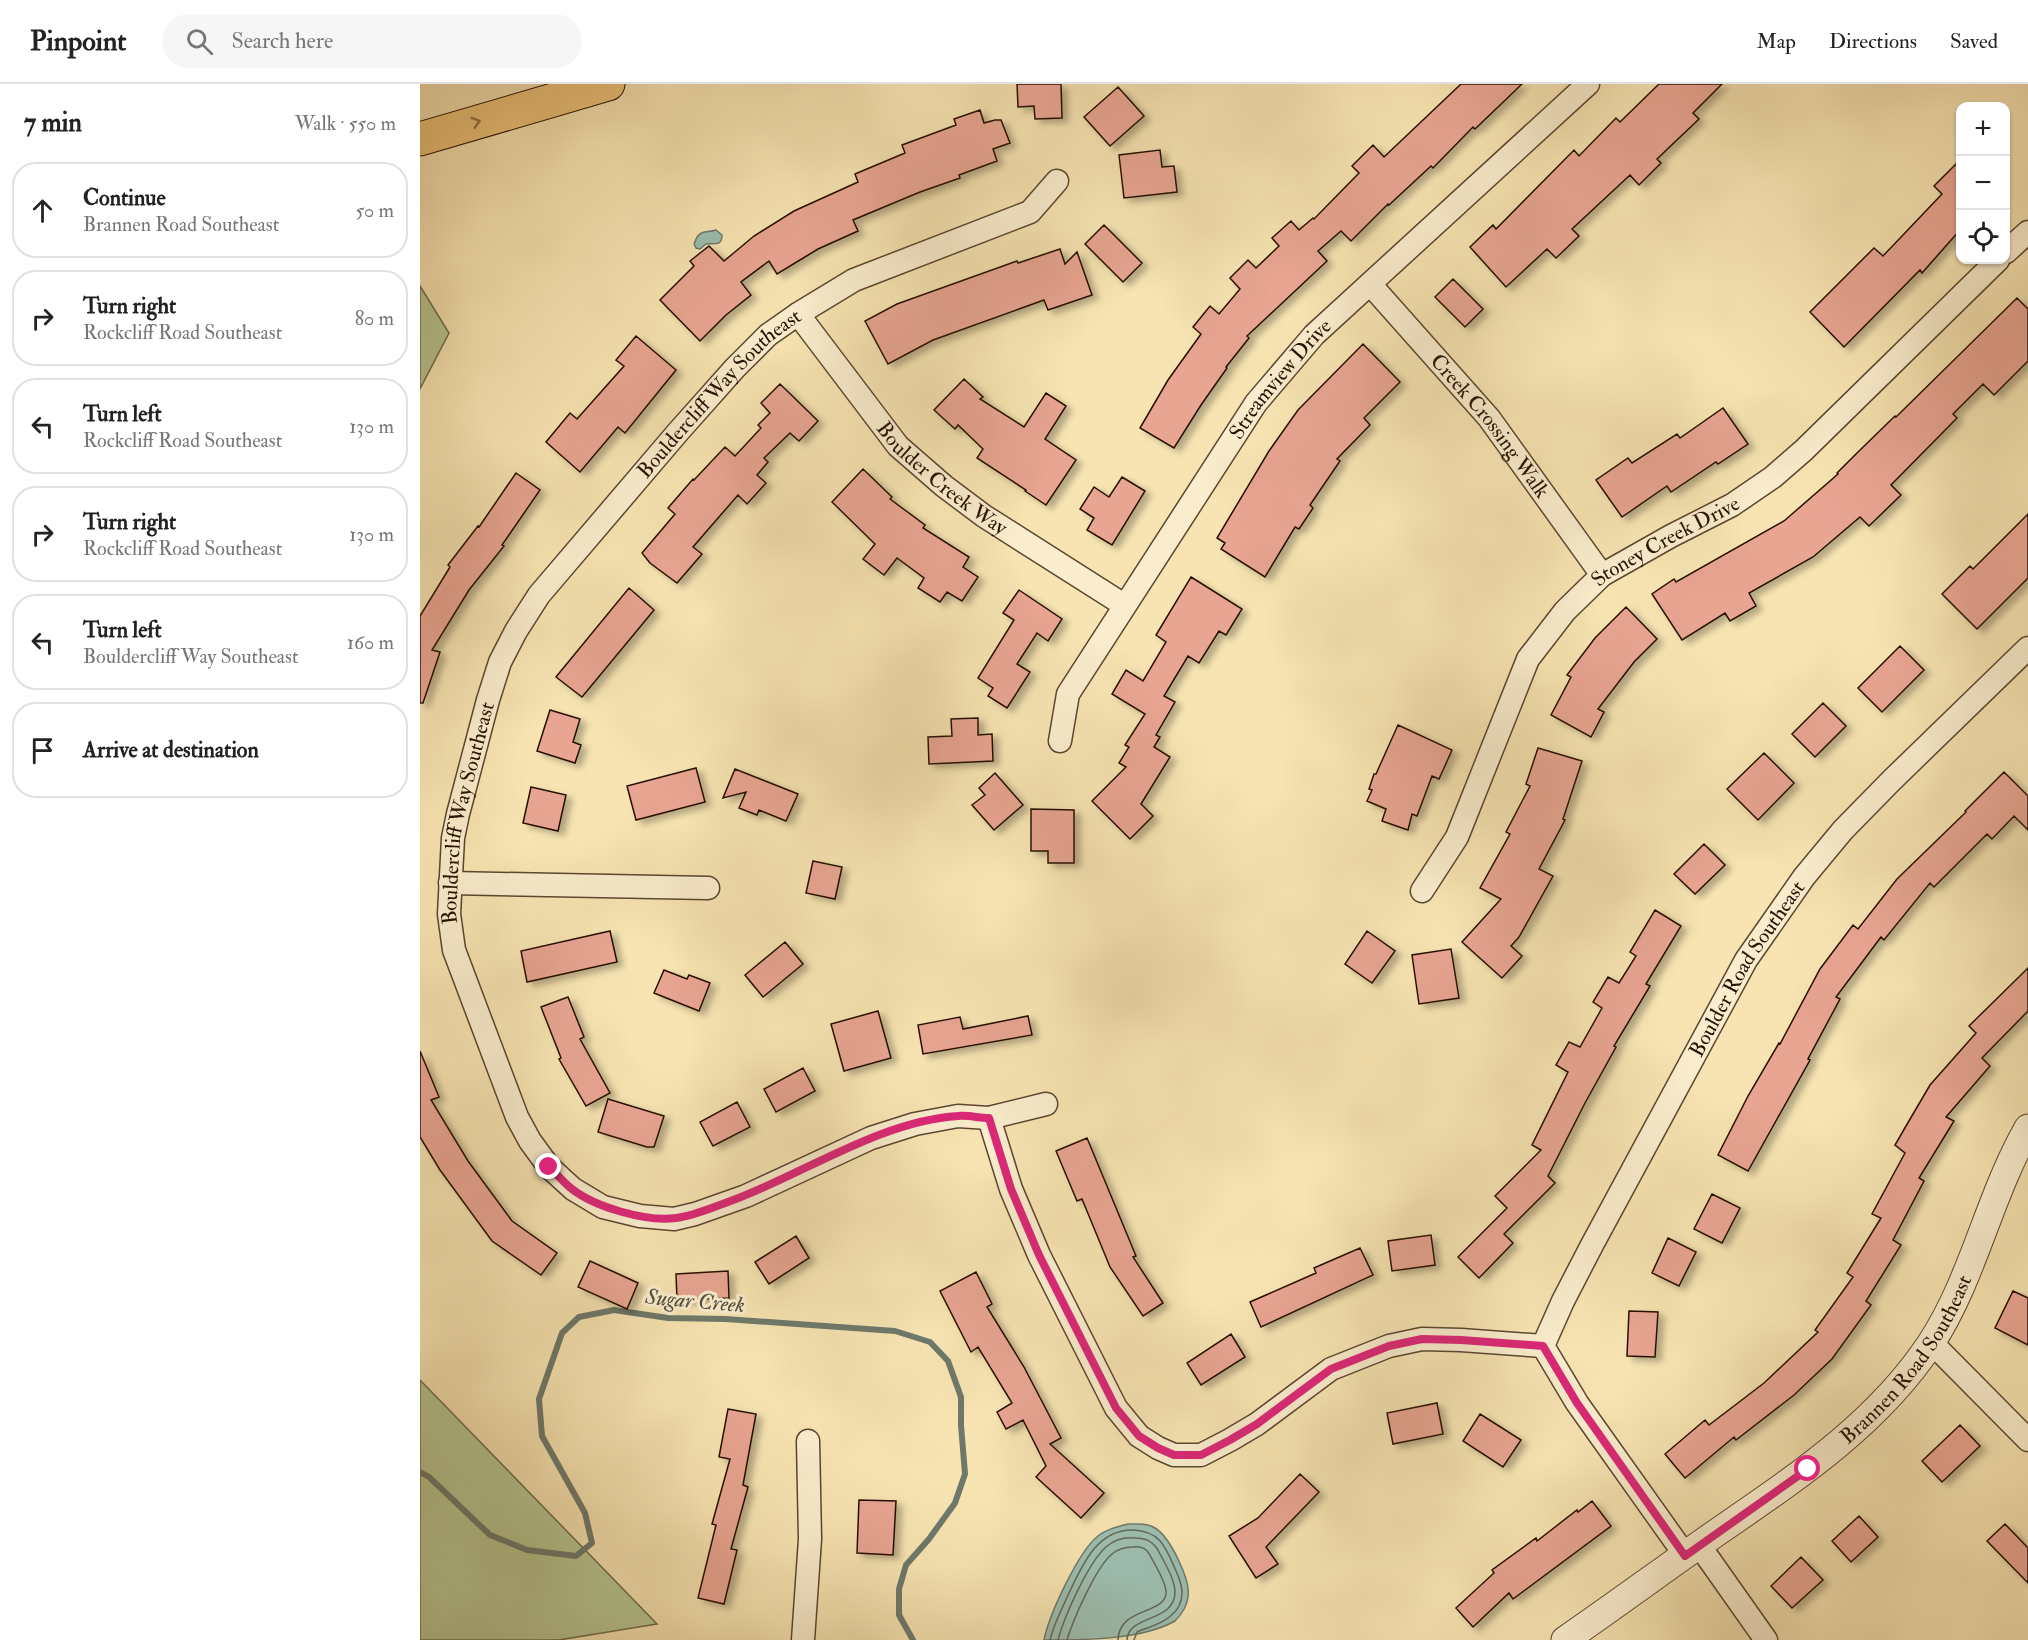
<!DOCTYPE html>
<meta charset="utf-8">
<style>
body{margin:0;font-family:"IM FELL Double Pica",serif;background:#f6f6f6;color:#222}
.controls{position:absolute;right:18px;top:18px;display:grid;overflow:hidden;border-radius:12px;box-shadow:0 2px 4px #0004}
.controls button{width:54px;height:54px;display:grid;place-items:center;padding:0;border:0;border-bottom:2px solid #e0e0e0;background:#fff;color:#222;font:30px sans-serif}
.stop{position:absolute;width:18px;height:18px;margin:-14px;border:4px solid #db2777;border-radius:50%;background:#fff}
.stop.end{background:#db2777;border-color:#fff;box-shadow:0 2px 6px #0008}
.list{margin:0;padding:0;list-style:none}
h2{display:flex;justify-content:space-between;align-items:center;height:78px;margin:0;padding:0 24px;font-size:26px}
h2 small{font-size:20px;font-weight:400;color:#767676}
.list li{display:grid;grid-template-columns:39px 1fr auto;gap:18px;align-items:center;box-sizing:border-box;height:96px;margin:0 12px 12px;padding:0 12px;border:2px solid #e0e0e0;border-radius:24px}
.list b{display:block;font-size:22px;white-space:nowrap}
.list p{margin:0;font-size:20px;white-space:nowrap;color:#767676}
.list em{font-size:20px;font-style:normal;color:#767676}
.icon{flex:none;width:33px;height:33px;fill:none;stroke:currentColor;stroke-width:2;stroke-linecap:round;stroke-linejoin:round}
.map{position:relative;flex:none;width:1608px;height:1556px;overflow:hidden}
header{display:flex;align-items:center;gap:36px;box-sizing:border-box;height:84px;padding:0 30px;background:#fff;border-bottom:2px solid #e0e0e0}
header strong{font-size:28px}
nav{display:flex;gap:33px;margin-inline-start:auto;font-size:21px}
.search{width:420px;height:54px;background:#f6f6f6;display:flex;align-items:center;gap:15px;box-sizing:border-box;padding:0 21px;border-radius:33px;color:#767676;font-size:22px}
main{display:flex}
aside{flex:1;background:#fff}
.map>svg:first-child{display:block}
.green{fill:#b6c591;stroke:#6e6b4a;stroke-width:1.5}
.water{fill:#9dbeb0;stroke:#6e796b;stroke-width:1.5}
.lines{fill:none;stroke-linecap:round;stroke-linejoin:round}
.shore{stroke:#62685a;stroke-width:1.5}
.stream{stroke:#6e796b;stroke-width:6}
.building{fill:#e8a592;stroke:#271104;stroke-width:1.5;filter:url(#shadow)}
.minor-casing{stroke:#5b4630;stroke-width:25}
.tertiary-casing{stroke:#5b4630;stroke-width:29}
.motorway-casing{stroke:#271104;stroke-width:35}
.minor{stroke:#faedcd;stroke-width:22}
.tertiary{stroke:#faedcd;stroke-width:27}
.motorway{stroke:#ecc279;stroke-width:33}
.oneway{stroke:#937244}
.route{stroke:#db2777;stroke-width:8}
.labels{text-anchor:middle;stroke-width:6;stroke-linejoin:round;paint-order:stroke}
.street-label{font-size:21px;fill:#271104;stroke:#faedcd}
.water-label{font-size:22px;font-style:italic;fill:#504e40;stroke:#faedcd}
</style>
<header>
<strong>Pinpoint</strong>
<div class="search"><svg class="icon" aria-label="search" viewBox="0 0 24 24"><circle cx="10" cy="10" r="6"/><path d="M15 15l6 6"/></svg>Search here</div>
<nav><a>Map</a><a>Directions</a><a>Saved</a></nav>
</header>
<main>
<aside>
<h2>7 min<small>Walk · 550 m</small></h2>
<ul class="list">
<li><svg class="icon" aria-label="ahead" viewBox="0 0 24 24"><path d="M12 20V5M6 11l6-6 6 6"/></svg><div><b>Continue</b><p>Brannen Road Southeast</p></div><em>50 m</em></li>
<li><svg class="icon" aria-label="right" viewBox="0 0 24 24"><path d="M7 20v-9h11M14 6l5 5-5 5"/></svg><div><b>Turn right</b><p>Rockcliff Road Southeast</p></div><em>80 m</em></li>
<li><svg class="icon" aria-label="left" viewBox="0 0 24 24"><path d="M17 20v-9H6M10 6l-5 5 5 5"/></svg><div><b>Turn left</b><p>Rockcliff Road Southeast</p></div><em>130 m</em></li>
<li><svg class="icon" aria-label="right" viewBox="0 0 24 24"><path d="M7 20v-9h11M14 6l5 5-5 5"/></svg><div><b>Turn right</b><p>Rockcliff Road Southeast</p></div><em>130 m</em></li>
<li><svg class="icon" aria-label="left" viewBox="0 0 24 24"><path d="M17 20v-9H6M10 6l-5 5 5 5"/></svg><div><b>Turn left</b><p>Bouldercliff Way Southeast</p></div><em>160 m</em></li>
<li><svg class="icon" aria-label="arrive" viewBox="0 0 24 24"><path d="M6 21V4h12l-3 4 3 4H6"/></svg><div><b>Arrive at destination</b></div></li>
</ul>
</aside>
<div class="map">
<svg width="1608" height="1556" viewBox="0 0 1608 1556">
<defs>
<filter id="shadow"><feDropShadow dx="6" dy="4" stdDeviation="3" flood-color="#0004"/></filter>
</defs>
<rect width="100%" height="100%" fill="#f7e4b2"/>
<filter id="stains"><feTurbulence type="fractalNoise" baseFrequency=".00333" numOctaves="4"/><feColorMatrix values="0 0 0 0 .2 0 0 0 0 .09 0 0 0 0 .02 0 0 0 .5 -.17"/></filter>
<radialGradient id="worn" r=".72"><stop offset=".6" stop-color="#630" stop-opacity="0"/><stop offset="1" stop-color="#630" stop-opacity=".3"/></radialGradient>
<path class="green" d="M0,202L29,249L0,305Z
M0,1296L237,1540L139,1556H0Z"/>
<path class="water" d="M296,146L302,151C302,163 294,159 286,160L280,165L276,164C273,157 274,162 276,155C280,146 286,149 296,146Z
M708,1440C717,1440 727,1439 735,1444C750,1453 771,1496 768,1513C767,1522 761,1531 755,1537C721,1556 665,1556 624,1556C629,1531 658,1468 678,1452C687,1445 697,1443 708,1440Z"/>
<g class="lines">
<path class="shore" d="M630,1556C634,1539 642,1525 649,1509C662,1482 677,1445 713,1446C741,1447 746,1464 756,1487C761,1498 765,1510 759,1522C751,1537 732,1542 717,1548L714,1556
M638,1556C644,1533 668,1479 686,1463C694,1456 705,1453 715,1454C726,1454 732,1457 738,1466C744,1478 755,1495 755,1508C755,1539 708,1530 707,1556
M647,1556C653,1536 676,1483 692,1470C698,1465 705,1463 713,1463C723,1462 727,1465 731,1473C736,1483 745,1496 746,1507C748,1531 699,1522 698,1556"/>
<path class="stream" d="M0,1388L9,1393L70,1451L107,1466L156,1472L172,1459L165,1429L122,1352L119,1315L142,1249L159,1233L194,1226L248,1234L305,1235L475,1247L510,1258L528,1277L541,1313V1341L545,1390L535,1419L509,1455L486,1481L479,1505V1531L493,1556"/>
</g>
<path class="building" d="M597,0H641L642,34L615,35L614,22L598,23Z
M1041,0H1102L1055,45L1053,43L1013,84L1011,82L969,121L968,120L931,157L921,147L898,167L907,177L827,252L829,254L806,283L807,284L781,321L754,364L720,344L748,296L781,250L773,243L790,222L799,230L820,205L810,194L828,176L836,184L859,162L852,154L871,137L879,146L893,134L894,135L939,89L932,82L953,61L964,73Z
M1239,0H1302L1273,29L1279,35L1237,75L1241,79L1219,101L1210,91L1152,145L1159,152L1136,174L1127,165L1086,203L1050,163L1073,141L1076,145L1154,66L1159,72L1196,34L1200,38Z
M698,3L724,32L690,62L664,33Z
M560,26L564,39L575,36H581L590,59L573,65L577,77L539,91L540,94L500,108L433,136L438,147L398,165L357,190L349,177L321,198L331,211L306,231L280,257L240,216L274,182L270,177L289,162L304,177L334,152L374,127L438,98L435,90L485,69L482,61L536,41L534,35Z
M740,66L742,83L754,82L757,108L704,114L699,71Z
M1540,76V146L1502,189L1500,186L1424,263L1390,228L1454,164L1463,172L1522,110L1514,102Z
M684,141L722,179L703,198L665,160Z
M640,165L645,180L657,168L672,211L628,226L624,216L513,256L468,280L445,237L477,220L597,177L598,179Z
M1033,195L1063,225L1045,243L1015,213Z
M1597,214L1608,225V277L1574,311L1563,300L1533,330L1537,334L1471,401L1481,411L1449,442L1440,433L1393,473L1329,509L1336,522L1310,537L1305,529L1262,556L1232,510L1254,495L1256,498L1364,437L1418,390L1417,389L1438,368L1475,332L1476,333Z
M216,252L256,286L205,349L198,343L160,388L126,358L150,329L157,335L204,282L196,276Z
M943,260L980,298L944,334L950,341L917,375L920,377L890,421L893,424L879,445L875,443L845,493L801,465L805,459L797,454L849,367L878,326Z
M544,295L563,313L560,315L604,343L626,309L646,322L625,355L656,376L626,421L605,407L606,406L557,374L563,365L538,341L535,345L514,326Z
M360,300L398,337L379,357L370,349L344,374L348,378L337,391L346,399L327,420L318,411L273,463L282,470L257,499L230,479L222,469L255,430L248,424L273,395L274,396L305,363L315,372L341,344L338,341L350,329L341,319Z
M1303,324L1328,360L1298,380L1296,378L1251,408L1247,402L1202,433L1176,396L1208,374L1212,379L1257,350L1260,354Z
M443,385L472,413L470,415L505,441L503,444L549,473L543,483L558,493L542,517L527,508L520,518L498,504L504,494L477,474L464,491L443,475L455,460L412,418Z
M96,389L120,406L82,461L84,462L49,506L12,566L20,568L3,619H0V532L30,483L28,481L58,442L59,443Z
M702,393L725,407L692,461L667,446L674,434L660,425L674,403L689,413Z
M1608,430V494L1557,545L1522,510L1550,482L1553,485Z
M771,493L822,525L806,551L799,547L779,579L768,572L744,612L755,618L736,651L740,653L734,663L750,673L721,720L733,732L710,755L672,717L706,683L699,679L709,663L705,661L725,630L692,610L706,586L723,597L746,558L736,551Z
M209,504L234,526L162,613L136,593Z
M599,506L642,535L628,557L617,549L597,580L610,588L587,624L568,612L573,604L558,594L594,536L583,529Z
M1206,523L1237,555L1214,578L1178,625L1184,628L1171,653L1131,631L1151,593L1147,591L1175,554Z
M1480,562L1504,586L1462,628L1438,604Z
M1403,619L1426,642L1395,673L1372,650Z
M130,626L160,635L153,658L161,661L155,679L117,667Z
M558,634V651L572,650L573,677L509,680L508,653L532,652L531,635Z
M978,641L1032,666L1019,695L1012,692L997,732L992,730L988,746L962,737L966,725L947,717L952,706L949,705L954,690H956Z
M1118,664L1162,677L1143,735L1145,736L1119,785L1133,792L1099,853L1091,862L1102,872L1082,894L1042,858L1081,815L1060,804L1090,750L1086,748L1110,702L1106,700Z
M1344,669L1374,699L1338,736L1307,705Z
M276,684L285,718L216,736L207,702Z
M315,685L378,710L366,737L339,726L337,731L319,724L326,708L303,714Z
M1584,688L1608,712V746L1594,732L1572,755L1567,750L1514,803L1510,799L1464,856L1461,853L1416,913L1420,915L1388,975L1390,976L1328,1087L1298,1071L1328,1012L1359,959L1360,960L1400,885L1433,841L1438,845L1477,795L1546,728L1545,727Z
M575,689L603,721L574,746L552,721L565,711L559,704Z
M111,703L146,711L138,747L103,739Z
M611,725L654,726V779H628V767H611Z
M1284,760L1305,781L1275,810L1254,790Z
M393,777L422,783L415,815L386,809Z
M1235,826L1261,842L1226,900L1230,902L1194,962L1196,963L1165,1019L1128,1092L1135,1099L1084,1150L1093,1159L1059,1194L1038,1173L1087,1124L1075,1112L1121,1066L1112,1061L1148,988L1136,981L1149,958L1160,963L1182,924L1173,918L1188,893L1199,899L1216,872L1210,868Z
M190,847L197,878L107,898L101,867Z
M947,847L975,867L952,899L925,880Z
M365,858L383,880L343,913L325,891Z
M1031,865L1039,914L999,920L992,871Z
M1608,884V927L1562,974L1570,982L1526,1033L1534,1037L1499,1094L1504,1097L1473,1156L1481,1161L1446,1217L1451,1221L1412,1275L1374,1311L1316,1356L1314,1353L1265,1394L1245,1370L1285,1336L1289,1341L1344,1299L1398,1248L1395,1246L1433,1193L1427,1189L1461,1134L1452,1130L1485,1069L1475,1061L1486,1042L1510,1001L1556,949L1549,942Z
M244,886L267,895L269,891L290,899L279,927L234,909Z
M148,913L164,953L160,955L190,1009L166,1022L139,975L141,974L121,923Z
M458,927L471,974L424,987L411,940Z
M608,932L612,951L503,970L498,941L540,933L543,945Z
M0,967L19,1013L11,1016L48,1077L92,1137L137,1169L121,1191L72,1157L20,1086L0,1053Z
M383,984L395,1007L356,1028L344,1005Z
M188,1015L244,1032L234,1063H227L178,1048Z
M317,1018L330,1043L293,1062L280,1038Z
M667,1054L716,1172L713,1173L743,1219L723,1232L690,1183L662,1115L657,1117L636,1067Z
M1292,1110L1320,1124L1302,1159L1274,1145Z
M1011,1151L1015,1181L972,1187L968,1157Z
M376,1152L389,1174L349,1200L335,1178Z
M1248,1154L1276,1168L1259,1202L1232,1189Z
M940,1164L953,1191L841,1243L830,1218L896,1189L894,1184Z
M170,1177L218,1199L207,1225L158,1203Z
M308,1187L309,1214L257,1216L256,1190Z
M556,1188L572,1220L567,1223L604,1283L641,1354L630,1360L684,1409L661,1434L616,1393L626,1382L603,1336L586,1345L577,1328L592,1319L558,1263L551,1268L520,1207Z
M1593,1207L1608,1214V1261L1575,1244Z
M1209,1227L1238,1228L1235,1273L1207,1272Z
M811,1250L825,1273L781,1301L767,1279Z
M1017,1319L1023,1350L973,1360L967,1329Z
M308,1325L336,1330L323,1401L328,1403L311,1465L317,1466L304,1520L278,1514L296,1441L292,1440L310,1375L299,1373Z
M1060,1330L1101,1356L1083,1383L1043,1357Z
M1540,1341L1560,1362L1522,1398L1502,1377Z
M880,1390L899,1408L846,1463L858,1480L836,1494L809,1452L838,1434Z
M439,1416L476,1417L473,1471L437,1469Z
M1172,1417L1191,1442L1093,1515L1089,1509L1053,1543L1036,1524L1074,1489L1072,1486L1116,1454L1117,1457L1157,1426L1158,1428Z
M1439,1432L1458,1453L1431,1478L1412,1457Z
M1585,1440L1608,1464V1499L1567,1457Z
M1381,1473L1403,1496L1372,1524L1351,1502Z"/>
<g class="lines">
<g class="minor-casing">
<g id="minor">
<path d="M1586,168L1608,148"/>
<path id="s1" d="M950,200L1069,334L1182,491"/>
<path id="s2" d="M378,230L478,362L524,402L564,432L704,521"/>
<path id="s3" d="M640,657L648,610L836,319L894,251L1168,0"/>
<path d="M30,799L288,804"/>
<path id="s4" d="M1002,807L1037,753L1108,575L1145,527L1182,491L1251,452L1312,421L1353,393L1384,366L1578,176"/>
<path id="s5" d="M626,1020L569,1034L538,1032L495,1040L451,1054L326,1112L275,1130L254,1135L220,1132L183,1123L153,1105L129,1083L110,1057L97,1033L34,866L29,830L33,754L38,730L68,616L80,578L96,547L119,511L258,348L315,284L348,251L378,230L434,196L610,128L637,97"/>
<path d="M569,1034L591,1105L619,1171L696,1324L719,1352L738,1364L754,1371H781L810,1356L837,1340L911,1285L969,1262L1002,1255L1041,1256L1123,1262"/>
<path d="M1511,1258L1608,1356"/>
<path id="s6" d="M1123,1262L1143,1217L1172,1161L1326,876L1384,793L1423,746L1472,696L1608,564"/>
<path d="M1123,1262L1157,1319L1265,1471"/>
<path d="M1279,1461L1346,1556"/>
<path d="M383,1556L390,1455L388,1357"/>
</g>
</g>
<g class="tertiary-casing">
<g id="tertiary">
<path id="s7" d="M1145,1556C1193,1523 1239,1489 1286,1456C1368,1399 1455,1344 1511,1259C1553,1195 1569,1112 1608,1044"/>
</g>
</g>
<g class="motorway-casing">
<path id="motorway" d="M0,55L188,0"/>
</g>
<use href="#minor" class="minor"/>
<use href="#tertiary" class="tertiary"/>
<use href="#motorway" class="motorway"/>
</g>
<defs><path id="oneway-chevron" d="M-2-3.5L2.5 0L-2 3.5" fill="none" stroke-width="1.6" stroke-linecap="round" stroke-linejoin="round" transform="scale(1.5)"/></defs>
<use class="oneway" href="#oneway-chevron" transform="translate(56 38) rotate(-16)"/>
<g class="lines">
<path class="route" d="M129,1083C137,1090 144,1099 152,1105C175,1123 226,1138 256,1134C273,1132 291,1124 308,1118C381,1092 459,1037 538,1032C548,1031 559,1034 569,1034L591,1105L619,1171L696,1324L719,1352L738,1364L754,1371H781L810,1356L837,1340L911,1285L969,1262L1002,1255L1041,1256L1123,1262L1157,1319L1265,1472L1388,1385"/>
</g>
<g class="labels">
<g class="street-label">
<text dy="7" stroke="none"><textPath href="#s3" startOffset="428">Streamview Drive</textPath></text>
<text dy="7" stroke="none"><textPath href="#s5" startOffset="1414">Bouldercliff Way Southeast</textPath></text>
<text dy="7" stroke="none"><textPath href="#s1" startOffset="186">Creek Crossing Walk</textPath></text>
<text dy="7" stroke="none"><textPath href="#s2" startOffset="220">Boulder Creek Way</textPath></text>
<text dy="7" stroke="none"><textPath href="#s4" startOffset="440">Stoney Creek Drive</textPath></text>
<text dy="7" stroke="none"><textPath href="#s5" startOffset="910">Bouldercliff Way Southeast</textPath></text>
<text dy="7" stroke="none"><textPath href="#s6" startOffset="429">Boulder Road Southeast</textPath></text>
<text dy="7" stroke="none"><textPath href="#s7" startOffset="446">Brannen Road Southeast</textPath></text>
</g>
<g class="water-label">
<text transform="translate(275 1216) rotate(5)" y="8">Sugar Creek</text>
</g>
</g>
<rect width="100%" height="100%" filter="url(#stains)"/>
<rect width="100%" height="100%" fill="url(#worn)"/>
</svg>
<div class="controls">
<button>+</button>
<button>−</button>
<button><svg class="icon" aria-label="locate" viewBox="0 0 24 24"><circle cx="12" cy="12" r="6"/><path d="M12 2v4M12 18v4M2 12h4M18 12h4"/></svg></button>
</div>
<div class="stop" style="left:1388px;top:1385px"></div>
<div class="stop end" style="left:129px;top:1083px"></div>
</div>
</main>
